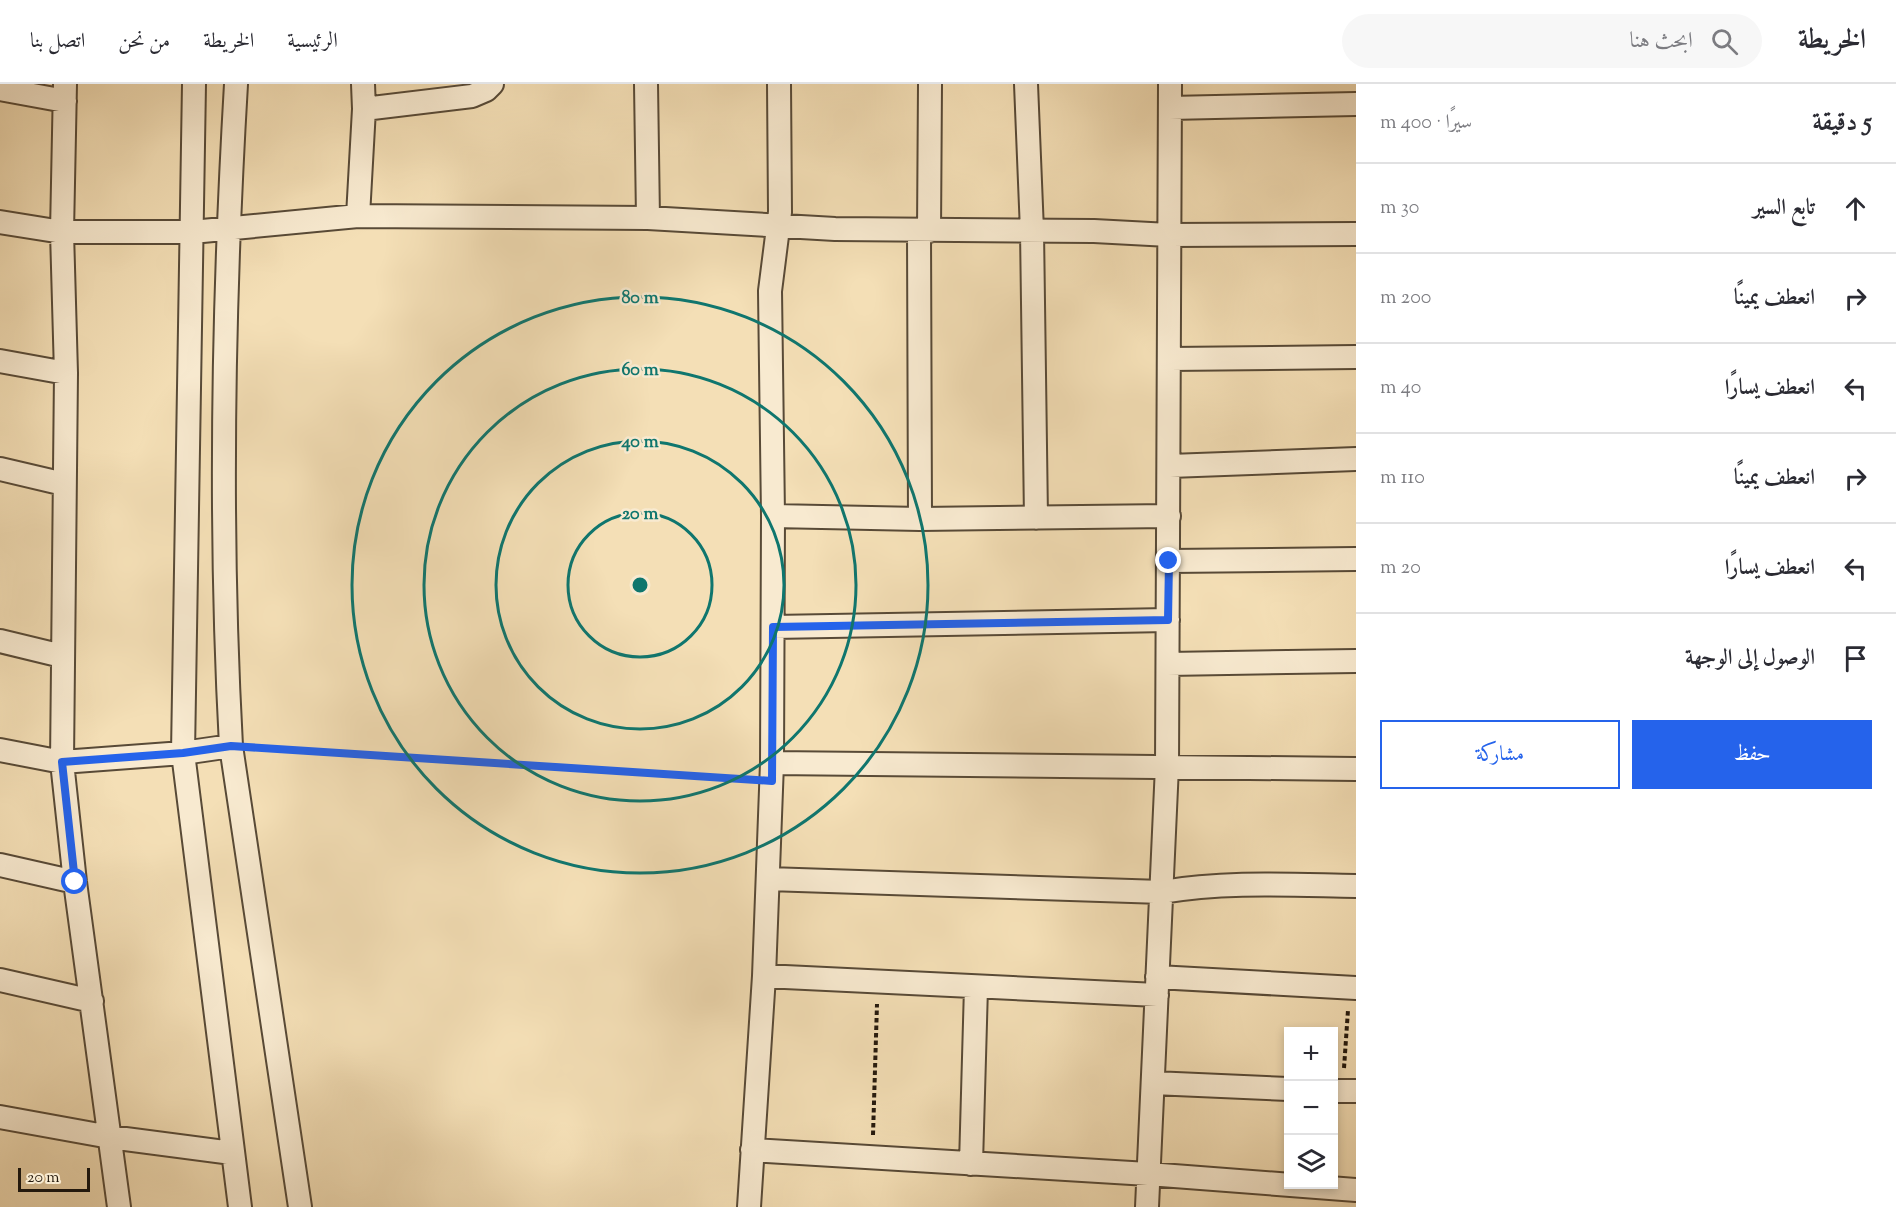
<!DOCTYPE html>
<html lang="ar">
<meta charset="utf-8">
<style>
body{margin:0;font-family:"Sorts Mill Goudy",Amiri,serif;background:#f7f7f7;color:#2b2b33;direction:rtl}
.controls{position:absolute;right:18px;bottom:18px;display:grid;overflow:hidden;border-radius:0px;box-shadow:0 3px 9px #0003}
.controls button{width:54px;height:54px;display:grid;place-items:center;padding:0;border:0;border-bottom:2px solid #e1e1e2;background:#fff;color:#2b2b33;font:30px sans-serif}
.scale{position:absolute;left:18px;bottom:15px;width:72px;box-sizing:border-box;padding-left:6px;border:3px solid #24190d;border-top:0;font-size:16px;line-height:21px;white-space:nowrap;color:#24190d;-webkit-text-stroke:4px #f8ead0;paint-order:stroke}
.stop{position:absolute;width:18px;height:18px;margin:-14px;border:4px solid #2563eb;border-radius:50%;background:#fff}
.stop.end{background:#2563eb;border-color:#fff;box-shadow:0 2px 6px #0008}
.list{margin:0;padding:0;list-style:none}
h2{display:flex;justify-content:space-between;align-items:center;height:78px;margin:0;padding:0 24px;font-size:26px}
h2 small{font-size:20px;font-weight:400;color:#7c7c81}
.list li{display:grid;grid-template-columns:39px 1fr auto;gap:18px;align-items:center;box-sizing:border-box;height:90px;padding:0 24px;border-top:2px solid #e1e1e2}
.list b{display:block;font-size:22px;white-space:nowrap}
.list em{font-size:20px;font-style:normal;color:#7c7c81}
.actions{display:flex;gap:12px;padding:18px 24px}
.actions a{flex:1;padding:14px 0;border:2px solid #2563eb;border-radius:0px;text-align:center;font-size:21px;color:#2563eb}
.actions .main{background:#2563eb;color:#fff}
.icon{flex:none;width:33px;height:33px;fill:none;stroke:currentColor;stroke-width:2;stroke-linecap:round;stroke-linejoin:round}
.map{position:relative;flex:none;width:1356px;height:1123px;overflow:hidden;direction:ltr}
header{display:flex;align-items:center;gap:36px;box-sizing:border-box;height:84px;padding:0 30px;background:#fff;border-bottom:2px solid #e1e1e2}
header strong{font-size:28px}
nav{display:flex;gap:33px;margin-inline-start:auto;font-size:21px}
.search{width:420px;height:54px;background:#f7f7f7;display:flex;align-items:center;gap:15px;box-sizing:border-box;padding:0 21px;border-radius:33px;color:#7c7c81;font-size:22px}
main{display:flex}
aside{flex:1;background:#fff}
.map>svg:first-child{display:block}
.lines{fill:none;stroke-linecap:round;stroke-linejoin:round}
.street-casing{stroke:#584a37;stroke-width:26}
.path{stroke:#24190d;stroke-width:4;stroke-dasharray:4.5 3;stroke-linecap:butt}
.street{stroke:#f8ead0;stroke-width:22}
.route{stroke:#2563eb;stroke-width:8}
.ring{fill:none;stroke:#0f766e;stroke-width:3}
.centre{fill:#0f766e;stroke:#f8ead0;stroke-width:3}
.ring-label{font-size:18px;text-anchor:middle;font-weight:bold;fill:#0f766e;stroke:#f8ead0;stroke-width:5;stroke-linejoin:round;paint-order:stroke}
</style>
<header>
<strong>الخريطة</strong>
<div class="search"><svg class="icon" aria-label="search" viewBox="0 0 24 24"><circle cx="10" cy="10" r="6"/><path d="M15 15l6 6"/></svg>ابحث هنا</div>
<nav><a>الرئيسية</a><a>الخريطة</a><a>من نحن</a><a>اتصل بنا</a></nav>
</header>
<main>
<aside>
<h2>5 دقيقة<small>سيرًا · 400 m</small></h2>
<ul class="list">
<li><svg class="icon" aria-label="ahead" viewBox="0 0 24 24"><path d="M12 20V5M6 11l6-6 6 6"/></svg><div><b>تابع السير</b></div><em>30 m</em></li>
<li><svg class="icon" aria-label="right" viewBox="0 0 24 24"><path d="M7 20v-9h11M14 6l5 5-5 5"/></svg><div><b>انعطف يمينًا</b></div><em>200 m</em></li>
<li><svg class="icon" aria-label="left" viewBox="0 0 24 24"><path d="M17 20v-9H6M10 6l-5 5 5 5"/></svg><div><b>انعطف يسارًا</b></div><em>40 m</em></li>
<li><svg class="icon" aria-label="right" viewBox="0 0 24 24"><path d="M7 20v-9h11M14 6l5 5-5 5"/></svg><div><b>انعطف يمينًا</b></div><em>110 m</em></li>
<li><svg class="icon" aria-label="left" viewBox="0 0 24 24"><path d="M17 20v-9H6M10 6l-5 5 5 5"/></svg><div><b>انعطف يسارًا</b></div><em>20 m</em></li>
<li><svg class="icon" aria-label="arrive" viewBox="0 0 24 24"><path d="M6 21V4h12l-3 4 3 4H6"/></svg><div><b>الوصول إلى الوجهة</b></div></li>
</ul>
<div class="actions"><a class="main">حفظ</a><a>مشاركة</a></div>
</aside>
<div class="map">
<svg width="1356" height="1123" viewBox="0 0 1356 1123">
<rect width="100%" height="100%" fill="#f4dfb6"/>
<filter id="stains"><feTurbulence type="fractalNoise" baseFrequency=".00333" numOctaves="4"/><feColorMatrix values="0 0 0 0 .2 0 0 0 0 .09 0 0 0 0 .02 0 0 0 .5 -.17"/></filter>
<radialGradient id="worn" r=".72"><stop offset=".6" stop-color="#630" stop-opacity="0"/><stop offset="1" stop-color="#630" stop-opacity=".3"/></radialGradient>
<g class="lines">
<g class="street-casing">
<path id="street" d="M65,0L62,148L66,289L62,678L75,798L119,1123
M194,0L183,669L240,1123
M236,0C223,220 219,442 231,662L300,1123
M646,0L648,134
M1026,0L1032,147L1036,434
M0,5L65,17
M1170,24L1356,20
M364,25L472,12L486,6L492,0
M358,132L364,25L363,0
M0,138L62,148H192L358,132L648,134L835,145L1094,147L1169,151L1356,150
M919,147L920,435
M929,147L930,0
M1170,275L1356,273
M0,277L66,289
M1170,382L1356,375
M0,385L64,400
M773,432L920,435L1169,432
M1169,477L1356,475
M773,543L1168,536
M0,557L62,572
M1168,580L1356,577
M0,666L62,678L183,669L231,662
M772,679L1356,685
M0,781L75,798
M768,795L1162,808C1226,797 1291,801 1356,802
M764,892L1157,911
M1157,893L1356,904
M0,896L92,917
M1153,999L1288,1005
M1334,1007H1356
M0,1033L110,1053L232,1069
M752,1066L1148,1090L1356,1106
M971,1080L976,903
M749,1123L764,892L772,679L773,432L770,207L780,128L779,0
M1147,1123L1167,682L1170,0"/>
</g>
<path class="path" d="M254,663L750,695
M1344,984L1348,926
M873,1051L877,920"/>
<use href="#street" class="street"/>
</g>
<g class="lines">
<path class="route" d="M75,798L62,678L183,669L231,662L772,697L773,543L1168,536L1169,477"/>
</g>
<g class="ring">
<circle cx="640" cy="501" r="72"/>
<circle cx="640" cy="501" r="144"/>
<circle cx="640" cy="501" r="216"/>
<circle cx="640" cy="501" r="288"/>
</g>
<circle cx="640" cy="501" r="9" class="centre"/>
<g class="ring-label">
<text x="640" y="219">80 m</text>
<text x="640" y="291">60 m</text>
<text x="640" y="363">40 m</text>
<text x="640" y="435">20 m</text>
</g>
<rect width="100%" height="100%" filter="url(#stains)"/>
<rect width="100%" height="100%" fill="url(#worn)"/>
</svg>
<div class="controls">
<button>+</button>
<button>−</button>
<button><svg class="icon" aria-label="layers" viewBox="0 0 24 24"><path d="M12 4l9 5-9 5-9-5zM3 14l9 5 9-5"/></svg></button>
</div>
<div class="scale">20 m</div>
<div class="stop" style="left:75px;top:798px"></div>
<div class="stop end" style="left:1169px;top:477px"></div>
</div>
</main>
